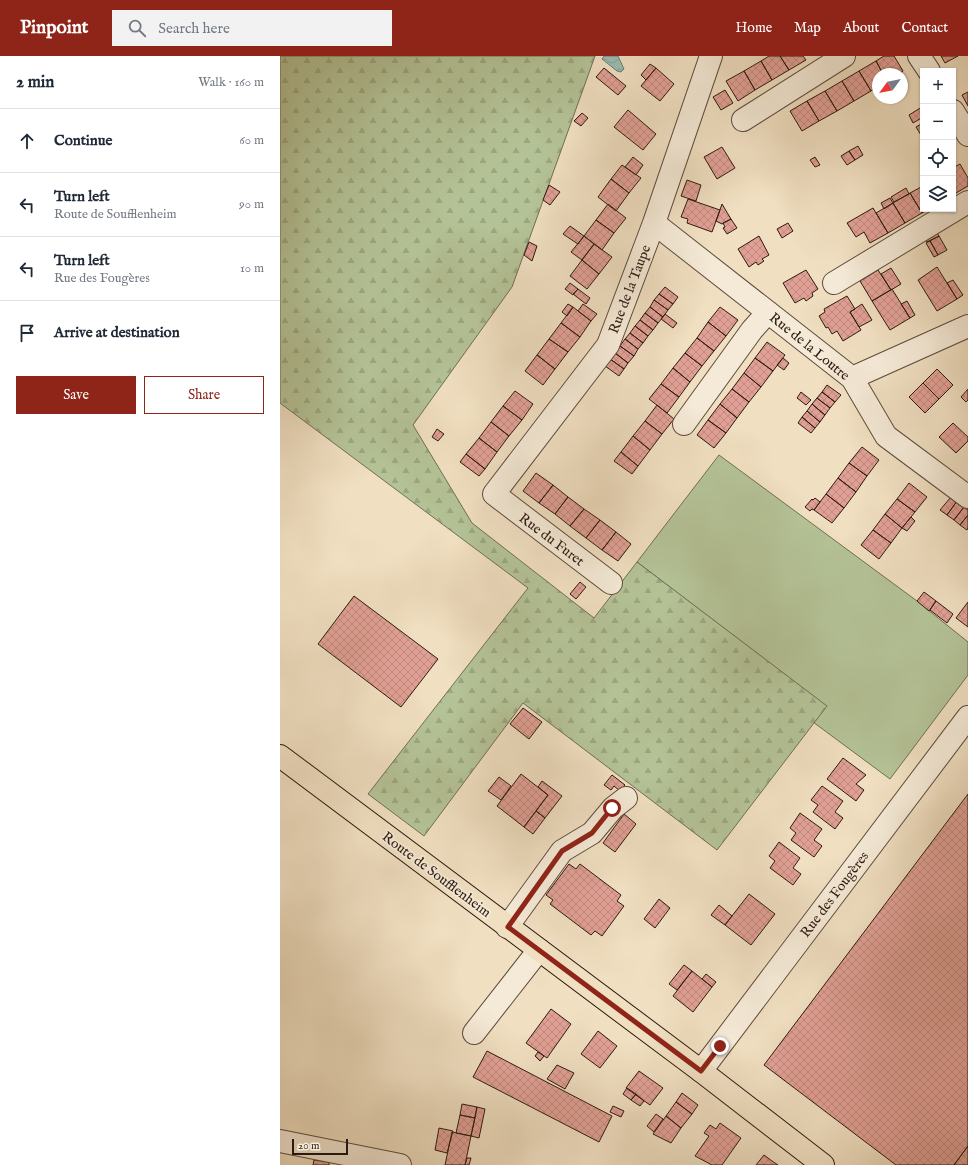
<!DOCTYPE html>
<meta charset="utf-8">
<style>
body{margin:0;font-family:"IM FELL English",serif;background:#f2f2f3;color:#1f2937}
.controls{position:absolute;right:12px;top:12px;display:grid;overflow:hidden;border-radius:0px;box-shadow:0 1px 3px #0004}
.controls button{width:36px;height:36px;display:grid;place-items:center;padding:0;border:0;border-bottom:1px solid #e0e1e3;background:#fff;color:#1f2937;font:20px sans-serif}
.compass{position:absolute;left:592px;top:12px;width:36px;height:36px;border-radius:50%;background:#fff;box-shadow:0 1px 3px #0004;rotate:237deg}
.scale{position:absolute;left:12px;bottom:10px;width:56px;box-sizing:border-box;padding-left:4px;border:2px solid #2d1a10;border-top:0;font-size:11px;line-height:14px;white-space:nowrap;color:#2d1a10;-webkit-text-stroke:3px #f5ead7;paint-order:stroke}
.stop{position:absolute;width:12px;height:12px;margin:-9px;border:3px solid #8f2418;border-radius:50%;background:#fff}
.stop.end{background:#8f2418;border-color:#fff;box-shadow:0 1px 4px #0008}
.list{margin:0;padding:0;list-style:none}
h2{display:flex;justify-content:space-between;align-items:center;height:52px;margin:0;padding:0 16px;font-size:17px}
h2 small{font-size:13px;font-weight:400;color:#747a83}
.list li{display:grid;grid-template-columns:26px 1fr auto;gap:12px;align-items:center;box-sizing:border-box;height:64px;padding:0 16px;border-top:1px solid #e0e1e3}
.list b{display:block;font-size:15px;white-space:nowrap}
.list p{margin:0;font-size:13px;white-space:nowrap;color:#747a83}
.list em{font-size:13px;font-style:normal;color:#747a83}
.actions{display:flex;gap:8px;padding:12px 16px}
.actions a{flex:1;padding:9px 0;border:1px solid #8f2418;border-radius:0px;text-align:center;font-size:14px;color:#8f2418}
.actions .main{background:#8f2418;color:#fff}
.icon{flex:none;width:22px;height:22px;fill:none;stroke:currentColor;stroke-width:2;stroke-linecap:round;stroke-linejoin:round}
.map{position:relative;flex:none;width:688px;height:1109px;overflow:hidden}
header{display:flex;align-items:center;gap:24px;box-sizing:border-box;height:56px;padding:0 20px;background:#8f2418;color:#fff}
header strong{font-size:19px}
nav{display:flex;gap:22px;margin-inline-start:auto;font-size:14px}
.search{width:280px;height:36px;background:#f2f2f3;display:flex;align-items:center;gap:10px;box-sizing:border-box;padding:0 14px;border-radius:0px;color:#747a83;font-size:15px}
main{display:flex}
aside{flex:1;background:#fff}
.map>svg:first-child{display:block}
.grass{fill:#b4c397;stroke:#706e54}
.forest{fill:url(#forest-firs);stroke:#706e54}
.water{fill:url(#water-waves);stroke:#6e7c72}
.building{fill:url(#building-cross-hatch);stroke:#2d1a10}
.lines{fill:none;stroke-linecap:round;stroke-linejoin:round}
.minor-casing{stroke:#5e4b3c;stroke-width:24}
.major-casing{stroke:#2d1a10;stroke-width:24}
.minor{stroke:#f5ead7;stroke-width:22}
.major{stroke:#f0dfc1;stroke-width:22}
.route{stroke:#8f2418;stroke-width:5}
.labels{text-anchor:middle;stroke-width:3.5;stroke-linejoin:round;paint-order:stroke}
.street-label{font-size:14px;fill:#2d1a10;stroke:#f5ead7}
</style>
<header>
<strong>Pinpoint</strong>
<div class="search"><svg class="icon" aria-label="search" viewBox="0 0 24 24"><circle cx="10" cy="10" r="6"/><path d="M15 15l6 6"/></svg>Search here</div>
<nav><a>Home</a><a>Map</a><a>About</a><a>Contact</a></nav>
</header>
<main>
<aside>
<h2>2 min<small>Walk · 160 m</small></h2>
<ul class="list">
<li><svg class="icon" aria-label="ahead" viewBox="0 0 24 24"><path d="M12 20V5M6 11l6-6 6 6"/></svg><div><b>Continue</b></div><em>60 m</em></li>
<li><svg class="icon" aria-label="left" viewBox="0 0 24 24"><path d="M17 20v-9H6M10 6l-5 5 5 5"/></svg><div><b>Turn left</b><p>Route de Soufflenheim</p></div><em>90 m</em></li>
<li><svg class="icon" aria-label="left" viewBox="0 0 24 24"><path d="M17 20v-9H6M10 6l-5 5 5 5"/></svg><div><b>Turn left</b><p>Rue des Fougères</p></div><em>10 m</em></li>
<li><svg class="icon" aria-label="arrive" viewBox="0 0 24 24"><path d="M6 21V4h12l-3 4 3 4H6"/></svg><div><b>Arrive at destination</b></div></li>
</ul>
<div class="actions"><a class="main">Save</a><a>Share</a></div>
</aside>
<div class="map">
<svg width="688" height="1109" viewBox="0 0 688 1109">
<defs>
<pattern id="forest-firs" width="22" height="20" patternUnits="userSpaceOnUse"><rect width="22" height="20" fill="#b4c397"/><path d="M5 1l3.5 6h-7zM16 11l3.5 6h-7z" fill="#9ba781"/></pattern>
<pattern id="water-waves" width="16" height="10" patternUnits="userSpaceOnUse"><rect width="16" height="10" fill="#9abdb3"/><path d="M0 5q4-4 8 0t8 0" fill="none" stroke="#85a299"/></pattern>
<pattern id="building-cross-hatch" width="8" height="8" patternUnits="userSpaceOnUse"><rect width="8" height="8" fill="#e1a095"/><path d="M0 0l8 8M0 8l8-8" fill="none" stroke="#c1897f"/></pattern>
</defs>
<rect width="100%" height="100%" fill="#f0dfc1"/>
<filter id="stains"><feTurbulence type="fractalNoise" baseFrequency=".005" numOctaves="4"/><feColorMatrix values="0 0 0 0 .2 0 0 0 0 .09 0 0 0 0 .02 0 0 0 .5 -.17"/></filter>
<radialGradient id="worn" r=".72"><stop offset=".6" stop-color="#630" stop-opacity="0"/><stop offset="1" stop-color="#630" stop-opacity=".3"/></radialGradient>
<path class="grass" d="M439,399L637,545L688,586V619L610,723L533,666L546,650L357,506Z"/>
<path class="forest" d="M0,0H315L232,231L133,369L192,467L314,562L357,506L547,650L437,794L243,647L144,780L88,738L248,532L0,347Z"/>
<path class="water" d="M324,0H338L344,13L341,16L337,15L322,3Z"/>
<path class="building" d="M489,0H500L509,14L492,24L481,5Z
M500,0H523L526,4L509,14Z
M604,0H614L623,15L619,18H603L596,5Z
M661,0H678L665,7Z
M481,5L492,24L475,34L464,15Z
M596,5L603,18H598V30L591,35L579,15Z
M370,8L376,12L366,24L361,19Z
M324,12L346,30L338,39L316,21Z
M376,12L394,28L380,45L361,30Z
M464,15L475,34L458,45L446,25Z
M579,15L591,35L574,45L562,25Z
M562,25L574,45L557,55L545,35Z
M445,34L453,47L441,54L433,41Z
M545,35L557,55L539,65L527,45Z
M688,36V50L682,39Z
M527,45L539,65L522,75L510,55Z
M642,51L643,61L633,67L629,59Z
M348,54L376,78L363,94L334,71Z
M302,57L308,62L301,70L294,65Z
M643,67V78L641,79L636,71Z
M578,90L583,99L575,104L569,95Z
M442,91L455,112L437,123L424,101Z
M569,95L575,104L567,109L561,100Z
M353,101L363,109L356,119L345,111Z
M535,101L540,109L535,111L530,104Z
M680,108L688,122V130L676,137L673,132V112Z
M342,109L361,122L349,137L331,123Z
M331,123L349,137L336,155L318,141Z
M407,124L421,129L416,145L401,140Z
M269,129L280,136L270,149L263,144Z
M643,130V153H649L642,157L630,137Z
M626,132L629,138L614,146L611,141Z
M630,137L642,157L625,167L613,147Z
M610,142L613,147L604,153L601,147Z
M408,143L440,154L432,176L407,167L408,163L401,161Z
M613,147L625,167L608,177L596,157Z
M328,148L346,162L334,177L316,164Z
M442,148L451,163L442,168L436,165Z
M593,152L608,177L590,187L584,176L576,181L567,167Z
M451,163L457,172L447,178L443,172L445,171L443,167Z
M316,164L334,177L322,194L304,180Z
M508,167L513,175L502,182L497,173Z
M290,170L304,180L298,188L283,178Z
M654,172L659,180L647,186L643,179Z
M304,180L314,188L302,204L291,196Z
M479,180L489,199L482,203L484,205L478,209L476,206L469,211L458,193Z
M659,180L667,194L658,199L650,185Z
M650,185L658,199L654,201L646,187Z
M249,186L257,190L252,205L244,199Z
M314,188L332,201L319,218L302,204Z
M302,204L319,218L307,233L290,220Z
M657,211L677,243L657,255L638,224Z
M611,212L621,228L611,234L601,218Z
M526,214L538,233L532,237L533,240L526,245L524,242L515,247L503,227Z
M598,214L611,234L592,245L580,225Z
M673,224L683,239L677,243L667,227Z
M290,227L298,233L293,239L285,233Z
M385,231L398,241L393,248L379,238Z
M298,233L310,242L306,248L293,238Z
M612,233L630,262L610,274L592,245Z
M379,238L393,248L388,254L374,244Z
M567,240L575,253L570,256L581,274L563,285L557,275L552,278L548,271L546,272L539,260L545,256L544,253Z
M374,244L388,254L383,261L370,251Z
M627,245L635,259L630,262L621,248Z
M288,248L293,251L287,260L282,256Z
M303,248L317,258L311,265L298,255Z
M582,248L592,264L579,271L570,256Z
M293,251L311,265L300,281L281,267Z
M370,251L383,261L378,267L365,257Z
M440,251L458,264L446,280L428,266Z
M365,257L378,267L373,274L360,264Z
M385,258L397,267L393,272L381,263Z
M360,264L373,274L368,280L355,270Z
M428,266L446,280L434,295L417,282Z
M281,267L300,281L288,296L269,283Z
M355,270L368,280L363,287L350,277Z
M350,277L363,287L358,293L345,283Z
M417,282L434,295L422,310L405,297Z
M269,283L288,296L275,313L257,299Z
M345,283L358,293L354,300L340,290Z
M487,286L505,299L493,315L475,302Z
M340,290L354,300L348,307L335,297Z
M335,297L348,307L344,313L330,303Z
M405,297L422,310L410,326L393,312Z
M257,299L275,313L263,329L245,315Z
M475,302L493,315L481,331L464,317Z
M503,302L509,307L504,314L497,309Z
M330,303L344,313L339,320L325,310Z
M393,312L410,326L399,341L381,328Z
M657,313L673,329L659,343L643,327Z
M464,317L481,331L469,346L452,333Z
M643,327L659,343L645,357L629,341Z
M381,328L399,341L387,357L369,343Z
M547,329L561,339L555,346L542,336Z
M452,333L469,346L457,362L440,348Z
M688,333V344L686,346L681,341Z
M235,335L253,348L242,364L223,350Z
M521,336L531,344L526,349L517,342Z
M542,336L555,346L550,352L537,342Z
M537,342L550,352L545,359L532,348Z
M440,348L457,362L446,377L428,364Z
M532,348L545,359L540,366L527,355Z
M377,349L394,363L382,378L365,365Z
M223,350L242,364L229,380L211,366Z
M527,355L540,366L535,372L522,361Z
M522,361L535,372L531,377L518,367Z
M428,364L446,377L434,392L417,379Z
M365,365L382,378L370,394L353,380Z
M211,366L229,380L217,396L199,382Z
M673,367L688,381V385L676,397L659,381Z
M157,373L164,378L158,385L152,381Z
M353,380L370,394L358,410L341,396Z
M199,382L217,396L205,413L186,398Z
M582,391L599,404L587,420L569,407Z
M341,396L358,410L352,418L334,405Z
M186,398L205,413L199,420L180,406Z
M569,407L587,420L576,436L558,422Z
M256,417L273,429L259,447L243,435Z
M558,422L576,436L564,452L546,438Z
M629,427L647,441L635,456L617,443Z
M273,429L288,441L275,458L259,447Z
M546,438L564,452L552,467L534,454Z
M288,441L304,453L290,470L275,458Z
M671,441L677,445L667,459L660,454Z
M535,442L540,446L534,454L532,453L530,455L525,451L532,443L533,444Z
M617,443L635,456L622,472L605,458Z
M677,445L684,451L674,464L667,459Z
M684,451L688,454V459L680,469L674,464Z
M304,453L320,464L306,482L290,470Z
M605,458L622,472L611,487L593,474Z
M688,459V472L687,474L680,469Z
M631,461L635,465L627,475L622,472Z
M320,464L336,476L322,494L306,482Z
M593,474L611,487L599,503L581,489Z
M336,476L351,488L338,505L322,494Z
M300,526L306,531L296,543L290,538Z
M644,536L656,545L649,555L637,545Z
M74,540L158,603L121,651L38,588Z
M656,545L673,558L667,567L650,554Z
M688,546V571L676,562Z
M243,652L262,666L249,683L230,668Z
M563,702L586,719L576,728L584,734L576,745L547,723Z
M241,718L268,739L244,771L217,750Z
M332,719L345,729L340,735L334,730L331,734L324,729Z
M219,721L231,730L221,744L208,735Z
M262,725L282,740L265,762L256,755L268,739L258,731Z
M542,730L563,745L555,756L563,762L555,773L533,756L538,749L531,744Z
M688,738V1090L674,1109H616L484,1009Z
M256,755L265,762L253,778L244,771Z
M520,757L542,773L534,784L542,790L534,801L511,784L516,777L510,772Z
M344,758L356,768L335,796L323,787Z
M499,786L520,802L513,812L521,818L513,829L490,812L495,805L489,800Z
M289,808L296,813L300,808L341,839L337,845L344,850L322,880L315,875L311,879L270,848L273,844L266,839Z
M469,838L495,858L471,889L445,869Z
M379,843L390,852L375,872L364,863Z
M439,849L452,860L445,869L431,859Z
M404,909L412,915L397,934L389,928Z
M412,915L432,931L413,956L393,940Z
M426,918L436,926L432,931L422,923Z
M271,953L291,968L267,1002L246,987Z
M318,975L337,990L320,1012L301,998Z
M207,995L332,1060L319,1086L193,1021Z
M258,996L264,1000L260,1005L255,1000Z
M277,1009L294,1017L285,1033L267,1023Z
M359,1015L383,1032L370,1049L346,1032Z
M347,1032L356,1038L351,1044L343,1038Z
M402,1037L418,1049L412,1058L396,1046Z
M356,1038L364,1045L360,1050L351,1044Z
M396,1046L412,1058L401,1072L386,1060Z
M182,1048L197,1051L195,1062L180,1059Z
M333,1050L344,1055L341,1061L330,1056Z
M197,1051L205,1053L199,1082L191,1080Z
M376,1058L383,1063L374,1076L367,1070Z
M180,1059L195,1062L191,1080L176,1077Z
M386,1060L401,1072L391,1087L373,1078Z
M440,1067L461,1082L442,1109H432L415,1100L429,1080L424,1077L430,1069L436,1073Z
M159,1072L173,1075L167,1097L155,1094Z
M172,1076L191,1080L185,1109H165Z
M688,1090V1109H674Z
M484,1099L492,1105L498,1109H476Z
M187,1102H191L189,1109H185Z
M34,1104L49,1106V1109H33Z"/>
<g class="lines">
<g class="minor-casing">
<path id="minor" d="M639,0L649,15
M673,55L688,79
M463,64L564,0
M374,167L572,322L606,380L688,441
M554,227L688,146
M572,322L688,270
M404,368L472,274L488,256
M331,527L214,438L328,289L374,167L431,0
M227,871L282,795L312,777L333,752L346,742
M194,977L259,894
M421,1015L688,661
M0,1085L120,1109"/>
</g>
<g class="major-casing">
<path id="major" d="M0,700L421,1015L543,1109"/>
</g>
<use href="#minor" class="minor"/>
<use href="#major" class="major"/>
</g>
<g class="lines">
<path class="route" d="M332,752L312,777L282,795L228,871L421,1015L440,990"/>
</g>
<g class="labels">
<g class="street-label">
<text transform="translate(349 233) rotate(-69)" y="5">Rue de la Taupe</text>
<text transform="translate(530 290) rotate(39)" y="5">Rue de la Loutre</text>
<text transform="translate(272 483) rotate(37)" y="5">Rue du Furet</text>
<text transform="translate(157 818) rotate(37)" y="5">Route de Soufflenheim</text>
<text transform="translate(554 838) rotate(-53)" y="5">Rue des Fougères</text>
</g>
</g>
<rect width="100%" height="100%" filter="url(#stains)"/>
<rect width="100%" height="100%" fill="url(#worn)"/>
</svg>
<div class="controls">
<button>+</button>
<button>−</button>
<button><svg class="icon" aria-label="locate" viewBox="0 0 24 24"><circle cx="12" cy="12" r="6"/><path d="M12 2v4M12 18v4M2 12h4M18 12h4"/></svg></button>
<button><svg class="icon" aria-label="layers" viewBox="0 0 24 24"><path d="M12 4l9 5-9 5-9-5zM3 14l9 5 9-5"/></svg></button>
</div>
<svg class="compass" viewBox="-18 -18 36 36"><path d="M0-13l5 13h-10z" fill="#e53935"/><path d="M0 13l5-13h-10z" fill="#747a83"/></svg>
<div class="scale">20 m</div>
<div class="stop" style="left:332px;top:752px"></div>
<div class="stop end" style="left:440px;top:990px"></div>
</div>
</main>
